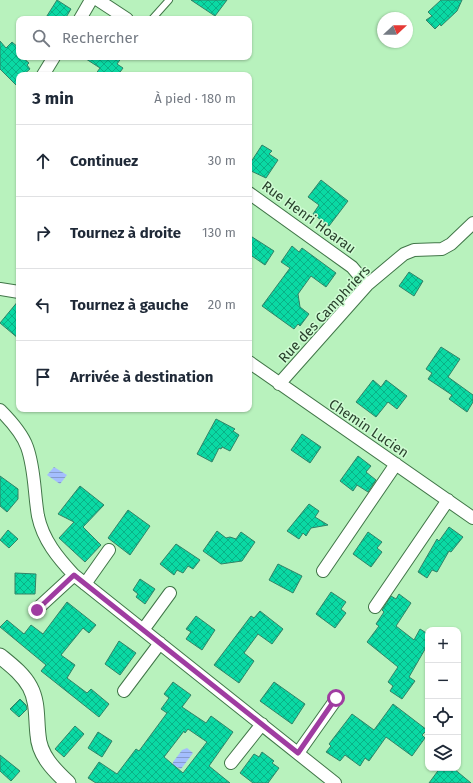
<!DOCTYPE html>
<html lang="fr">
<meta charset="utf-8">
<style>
body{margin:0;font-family:"Fira Sans",sans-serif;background:#f2f2f3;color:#1f2937}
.controls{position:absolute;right:12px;bottom:12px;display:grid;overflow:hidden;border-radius:8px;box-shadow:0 1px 3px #0004}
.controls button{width:36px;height:36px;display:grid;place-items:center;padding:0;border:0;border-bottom:1px solid #e0e1e3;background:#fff;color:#1f2937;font:20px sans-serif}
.compass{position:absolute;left:377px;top:12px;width:36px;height:36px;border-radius:50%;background:#fff;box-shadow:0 1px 3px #0004;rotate:68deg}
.stop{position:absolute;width:12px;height:12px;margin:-9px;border:3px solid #9f3ca1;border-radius:50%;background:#fff}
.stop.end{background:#9f3ca1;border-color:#fff;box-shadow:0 1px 4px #0008}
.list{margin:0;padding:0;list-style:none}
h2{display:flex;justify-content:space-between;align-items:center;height:52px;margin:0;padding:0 16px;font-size:17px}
h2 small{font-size:13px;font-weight:400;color:#747a83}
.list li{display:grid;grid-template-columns:26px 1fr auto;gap:12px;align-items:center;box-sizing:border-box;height:72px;padding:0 16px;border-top:1px solid #e0e1e3}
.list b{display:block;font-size:15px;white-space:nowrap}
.list em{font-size:13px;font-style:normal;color:#747a83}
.icon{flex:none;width:22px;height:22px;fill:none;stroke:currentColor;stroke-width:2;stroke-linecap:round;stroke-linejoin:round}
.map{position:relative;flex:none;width:473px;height:783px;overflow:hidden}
.search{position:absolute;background:#fff;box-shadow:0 1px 3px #0004;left:16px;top:16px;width:236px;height:44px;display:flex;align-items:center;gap:10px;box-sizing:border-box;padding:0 14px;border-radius:8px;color:#747a83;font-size:15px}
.panel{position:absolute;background:#fff;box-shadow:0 1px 3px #0004;left:16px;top:72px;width:236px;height:340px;border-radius:8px}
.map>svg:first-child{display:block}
.water{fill:url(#water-rules)}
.building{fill:url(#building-cross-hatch);stroke:#318367;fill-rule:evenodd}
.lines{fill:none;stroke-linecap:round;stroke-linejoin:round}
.service-casing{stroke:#417648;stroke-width:8}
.minor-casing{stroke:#417648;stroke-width:14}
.tertiary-casing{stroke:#417648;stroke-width:17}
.service{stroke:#fff;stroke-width:6}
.minor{stroke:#fff;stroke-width:12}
.tertiary{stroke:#fff;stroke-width:15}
.route{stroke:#9f3ca1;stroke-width:5}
.labels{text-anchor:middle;stroke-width:3;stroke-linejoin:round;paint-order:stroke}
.street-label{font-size:14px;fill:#29402c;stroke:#cefcd2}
</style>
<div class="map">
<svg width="473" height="783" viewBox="0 0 473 783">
<defs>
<pattern id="water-rules" width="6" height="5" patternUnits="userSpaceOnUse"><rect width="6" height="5" fill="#a4befe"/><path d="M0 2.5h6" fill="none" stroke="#869cce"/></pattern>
<pattern id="building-cross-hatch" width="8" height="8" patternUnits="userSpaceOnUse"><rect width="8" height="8" fill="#0ad9a4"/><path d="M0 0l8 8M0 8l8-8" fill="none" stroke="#0ab186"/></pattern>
</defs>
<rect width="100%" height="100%" fill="#b8f2bd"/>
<path class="water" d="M54,467L67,475L60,484L47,475Z
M187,748L193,753L181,769L173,765V762L182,750Z"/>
<path class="building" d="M57,0L71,9L65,19H45Z
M191,0H227L215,16Z
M441,0H462L457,11L441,26L440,24L435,29L426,20L432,16L428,12Z
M0,41L6,48L12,42L19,48V57H22L29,63L27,65L30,69L23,75H19V88L0,69Z
M83,57H122L117,64L123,68L118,75H95L100,68Z
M262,145L272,151L269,154L278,160L266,178L249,170V165Z
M321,180L348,201L329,226L313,214L319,205L308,197Z
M249,235L274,251L265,265L249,254Z
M292,246L299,252L302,248L336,273L326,287L311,276L298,294L300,307L309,314L300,326L298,324L294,329L262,306L290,268L281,262Z
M409,272L423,281L414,296L399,286Z
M19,300V339L0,323Z
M441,347L460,359L448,377L473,395V402L467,412L449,399L452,395L428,379L432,373L426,369Z
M373,380L381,387L386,380L407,396L397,409L388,402L376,417L356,402Z
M216,419L235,429L233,431L239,435L230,451L222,447L221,449L219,448L212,462L197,454Z
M302,434L321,447L310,463L291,450Z
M358,456L371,466L366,472L376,480L368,492L357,485L353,491L340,481Z
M0,476L18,489V499L7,512L0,506Z
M80,486L104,505L83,527L101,545L85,562L59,538L74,522L58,514Z
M309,504L319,511L315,517L328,525L311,528L306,536L303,533L299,539L287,531Z
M128,510L150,526L130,555L108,538Z
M449,527L463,537L451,552L449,551L437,572L432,570L427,578L418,572L437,539L439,541Z
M8,530L18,539L9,548L0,540Z
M217,531L226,538L230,537L236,539L241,532L255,542L242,561L221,564L203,551Z
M368,532L382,542L377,548L382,552L371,567L353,554Z
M176,544L200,560L193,569L188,566L183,573L177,570L174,575L160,564Z
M278,564L302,576L293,593L269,580Z
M15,573L36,574L35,594H15Z
M140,579L155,589L145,604L136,597L138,594L133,590Z
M331,592L346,602L341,609L346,613L335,628L316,614Z
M399,594L411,603L396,626L414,640L420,629L428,634V644L409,677L415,681L402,699L390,691L393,686L388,682L398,667L367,642L379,626L376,624L384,612L382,610L391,596L396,599Z
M67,602L96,625L89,633L83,628L61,655L75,665L67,678L87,693L91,689L109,704L99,717L41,671L46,665L0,627L7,620L24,634L31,625L43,634Z
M260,611L283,629L272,644L258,634L244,653L254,661L239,683L214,665L251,616L254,618Z
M196,616L215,630L202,650L186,639L191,632L186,629Z
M119,641L136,653L120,675L105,664Z
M173,682L191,695L182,707L206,723L211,716L233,732L209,766L230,783H96L88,778L99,762L117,774L136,749L139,751L167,713L161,709L169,698L164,694ZM188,729L207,742L183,773L164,757L184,731L185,733Z
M274,682L305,704L292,724L260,701Z
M20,699L26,705L27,709L19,717L10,709Z
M393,704L427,730L422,735L425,738L412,756L386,737L369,761L365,758L360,766L345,755L340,761L326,752L331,746L329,744L352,714L374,730Z
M75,726L84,734L64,757L55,749Z
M98,732L112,741L102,757L88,748Z
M262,752L274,761L272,763L279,768L268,783H253L240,773L254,754L259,757Z
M0,755L20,771L11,781L0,771Z
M440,768H453L471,783H429Z"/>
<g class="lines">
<g class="service-casing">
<path id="service" d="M152,19L169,0"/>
</g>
<g class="minor-casing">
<path id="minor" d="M98,0L127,19
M80,19L91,0
M43,75L54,57
M249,193L352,267L367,285
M0,289L19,292
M249,362L473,518
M279,384L367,285L404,254L414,250L442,249L451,244L473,223
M0,410C10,420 22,433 27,447C35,469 34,493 38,516C43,540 58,558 74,575L335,783
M323,571L396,464
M85,584L109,550
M375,607L448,500
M37,609L74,575
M143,630L170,593
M124,691L160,643
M298,753L337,698
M231,763L262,724"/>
</g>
<g class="tertiary-casing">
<path id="tertiary" d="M0,656C11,665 23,674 30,687C38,702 36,718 38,735C39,755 54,770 68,783"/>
</g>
<use href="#service" class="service"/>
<use href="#minor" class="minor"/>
<use href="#tertiary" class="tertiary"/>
</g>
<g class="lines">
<path class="route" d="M37,610L74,575L298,753L336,698"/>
</g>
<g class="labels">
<g class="street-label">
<text transform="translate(309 217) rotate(36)" y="5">Rue Henri Hoarau</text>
<text transform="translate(324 314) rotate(-47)" y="5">Rue des Camphriers</text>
<text transform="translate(369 428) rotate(34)" y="5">Chemin Lucien</text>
</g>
</g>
</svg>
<div class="controls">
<button>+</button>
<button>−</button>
<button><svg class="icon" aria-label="locate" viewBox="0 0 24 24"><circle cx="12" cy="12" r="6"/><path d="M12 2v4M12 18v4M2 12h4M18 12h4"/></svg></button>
<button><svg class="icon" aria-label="layers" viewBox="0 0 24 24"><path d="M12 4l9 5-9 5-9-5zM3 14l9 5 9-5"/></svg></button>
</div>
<svg class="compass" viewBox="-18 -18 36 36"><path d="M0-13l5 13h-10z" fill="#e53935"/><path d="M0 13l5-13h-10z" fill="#747a83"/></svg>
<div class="stop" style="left:336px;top:698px"></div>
<div class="stop end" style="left:37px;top:610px"></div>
<div class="search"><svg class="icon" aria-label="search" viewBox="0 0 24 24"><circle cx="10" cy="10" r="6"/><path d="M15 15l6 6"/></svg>Rechercher</div>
<section class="panel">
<h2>3 min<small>À pied · 180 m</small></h2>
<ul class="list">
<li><svg class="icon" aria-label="ahead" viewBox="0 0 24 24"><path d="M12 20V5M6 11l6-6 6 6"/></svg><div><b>Continuez</b></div><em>30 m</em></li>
<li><svg class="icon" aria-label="right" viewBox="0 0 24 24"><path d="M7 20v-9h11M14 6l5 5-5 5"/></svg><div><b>Tournez à droite</b></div><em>130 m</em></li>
<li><svg class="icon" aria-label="left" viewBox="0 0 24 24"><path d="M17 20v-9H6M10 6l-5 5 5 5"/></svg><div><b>Tournez à gauche</b></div><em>20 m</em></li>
<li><svg class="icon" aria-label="arrive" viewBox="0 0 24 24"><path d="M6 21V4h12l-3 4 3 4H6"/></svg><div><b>Arrivée à destination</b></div></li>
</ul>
</section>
</div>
